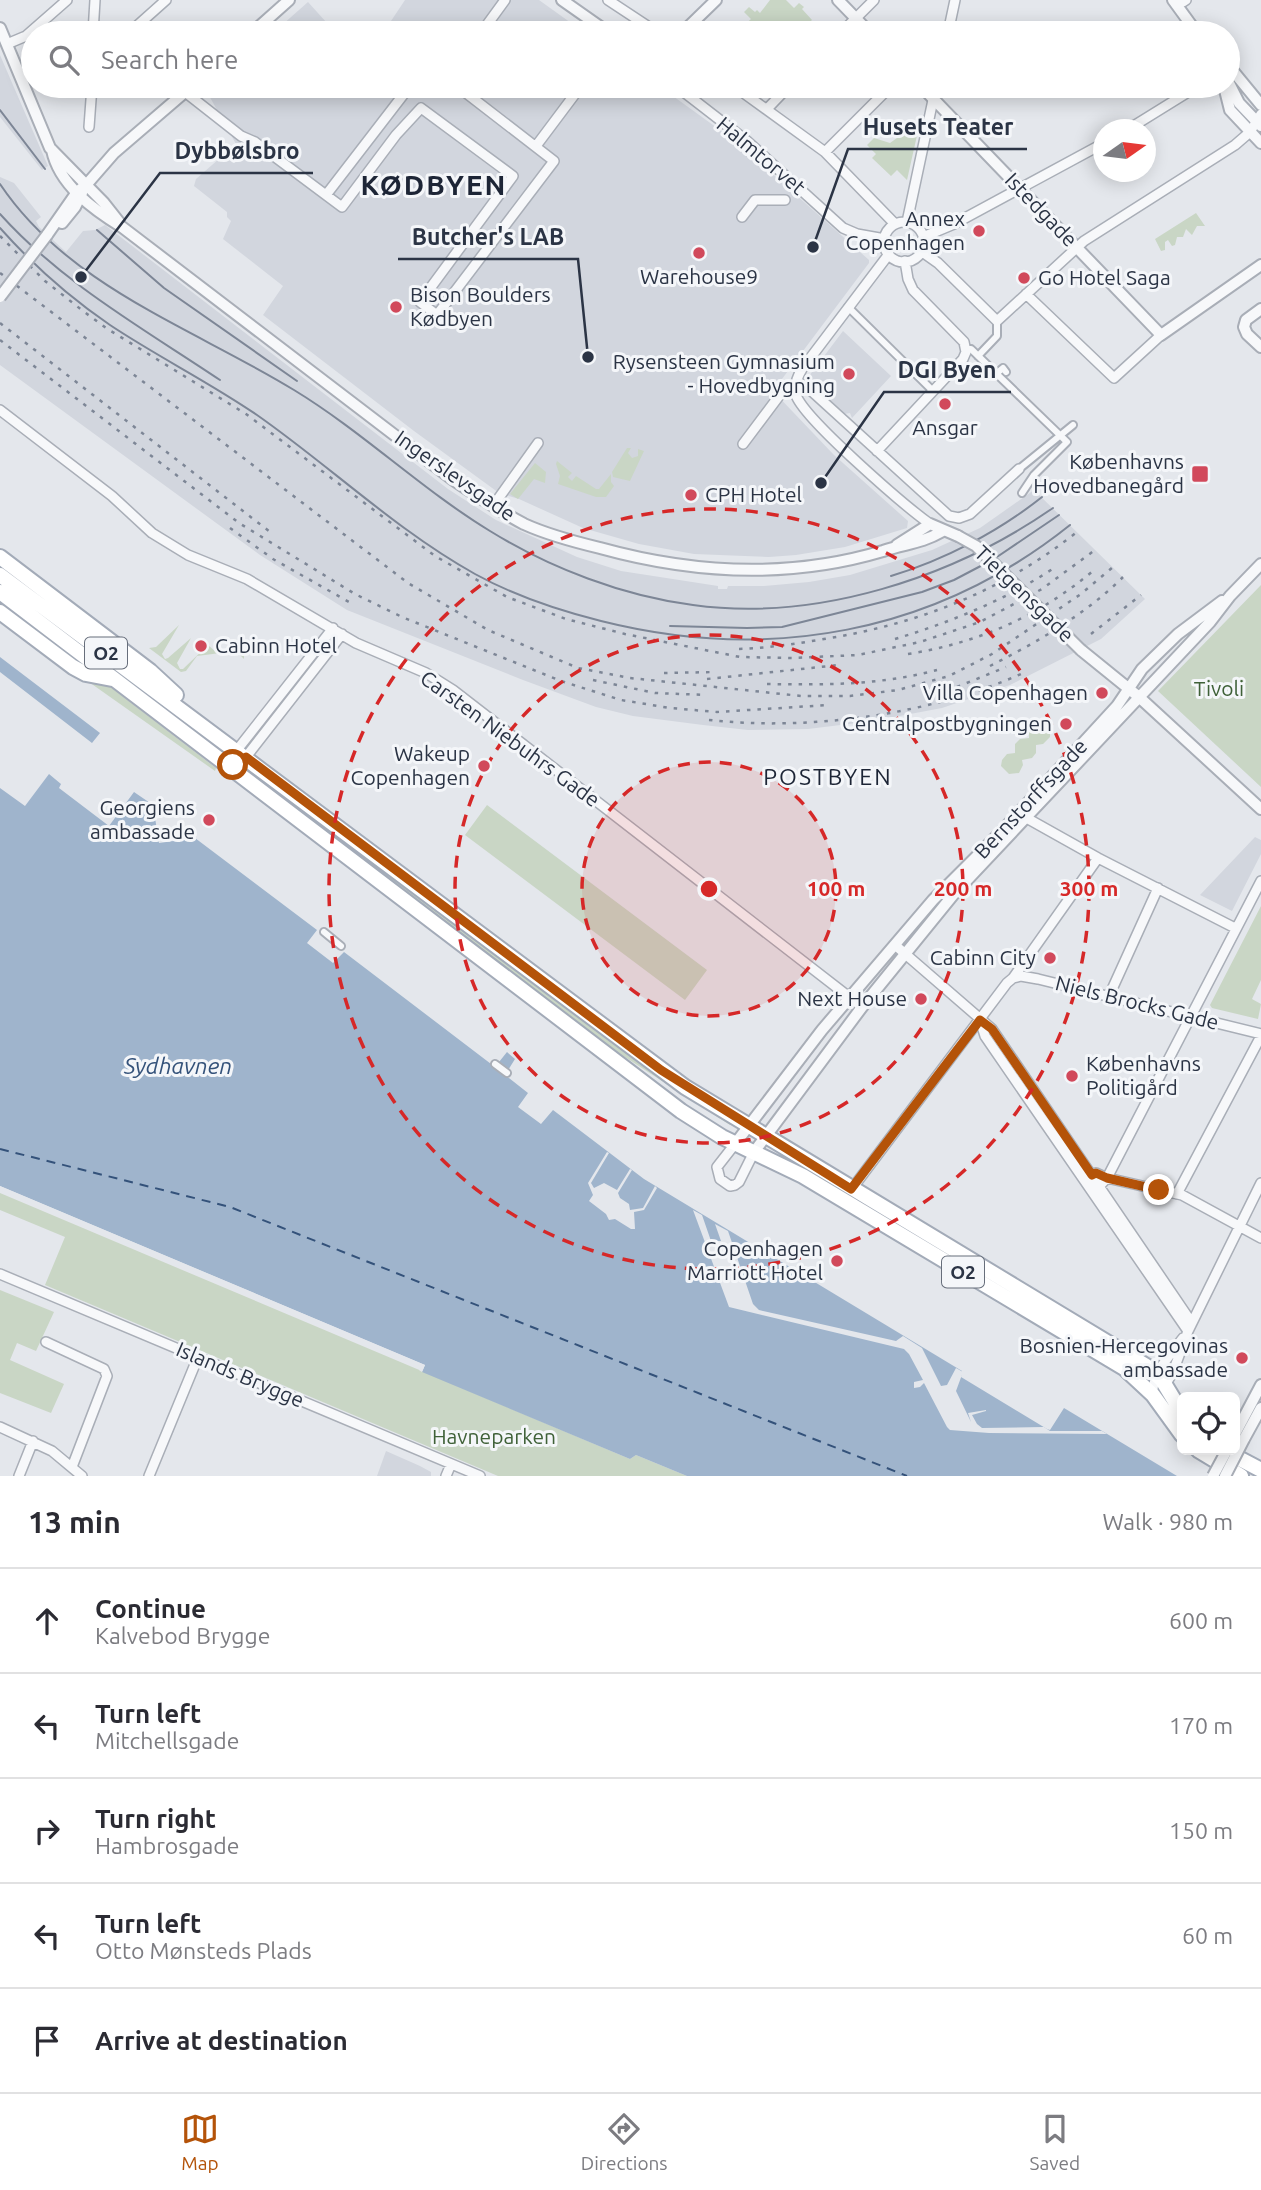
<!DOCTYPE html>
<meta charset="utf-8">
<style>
body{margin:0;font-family:Ubuntu,sans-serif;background:#f2f2f3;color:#2b2b33}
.controls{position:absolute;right:21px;bottom:21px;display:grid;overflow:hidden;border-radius:10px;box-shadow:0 4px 18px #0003}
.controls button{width:63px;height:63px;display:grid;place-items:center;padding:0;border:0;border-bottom:2px solid #e1e1e2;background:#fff;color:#2b2b33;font:35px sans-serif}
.compass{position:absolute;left:1093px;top:119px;width:63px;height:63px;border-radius:50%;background:#fff;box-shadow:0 4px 18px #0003;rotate:76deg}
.stop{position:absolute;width:21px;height:21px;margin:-16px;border:5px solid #b45309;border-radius:50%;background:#fff}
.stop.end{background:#b45309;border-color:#fff;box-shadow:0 2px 7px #0008}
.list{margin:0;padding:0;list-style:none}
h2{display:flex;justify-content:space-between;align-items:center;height:91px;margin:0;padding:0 28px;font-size:30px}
h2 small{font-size:23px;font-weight:400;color:#7c7c81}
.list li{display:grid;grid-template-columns:46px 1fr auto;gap:21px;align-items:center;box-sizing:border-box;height:105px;padding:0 28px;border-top:2px solid #e1e1e2}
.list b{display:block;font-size:26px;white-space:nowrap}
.list p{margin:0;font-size:23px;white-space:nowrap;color:#7c7c81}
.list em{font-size:23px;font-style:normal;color:#7c7c81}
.icon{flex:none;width:38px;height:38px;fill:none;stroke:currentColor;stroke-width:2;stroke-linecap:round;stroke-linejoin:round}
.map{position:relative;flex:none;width:1261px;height:1476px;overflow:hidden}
.search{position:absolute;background:#fff;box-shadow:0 4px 18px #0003;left:21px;right:21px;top:21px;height:77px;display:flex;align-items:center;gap:18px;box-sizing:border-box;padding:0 24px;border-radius:38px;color:#7c7c81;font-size:26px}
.sheet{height:616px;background:#fff}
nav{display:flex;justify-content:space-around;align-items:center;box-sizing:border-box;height:98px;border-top:2px solid #e1e1e2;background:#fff;font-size:19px;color:#7c7c81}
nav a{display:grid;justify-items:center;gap:4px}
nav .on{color:#b45309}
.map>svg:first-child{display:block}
.built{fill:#d2d6de}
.green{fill:#c9d6c5}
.water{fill:#9fb4cc}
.pier{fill:#e4e7ec}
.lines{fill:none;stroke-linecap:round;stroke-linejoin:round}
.ferry{stroke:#34527a;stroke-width:2;stroke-dasharray:9 7;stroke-linecap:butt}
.pedestrian-casing{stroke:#a9aeb7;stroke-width:10}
.minor-casing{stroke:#a9aeb7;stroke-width:12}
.tertiary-casing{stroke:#a9aeb7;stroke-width:14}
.primary-casing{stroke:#a3abb8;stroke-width:18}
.pedestrian{stroke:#f7f8fa;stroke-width:6}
.minor{stroke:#f7f8fa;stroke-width:9}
.tertiary{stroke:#f7f8fa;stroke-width:10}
.primary{stroke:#fff;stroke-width:14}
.tram{stroke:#7d8696;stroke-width:2}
.rail{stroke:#7d8696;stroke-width:2.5;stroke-dasharray:3.5 7;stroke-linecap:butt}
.tertiary-bridge-casing{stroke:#a9aeb7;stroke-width:14;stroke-linecap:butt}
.tertiary-bridge{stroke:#f7f8fa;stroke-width:10}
.route{stroke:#b45309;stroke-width:9}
.ring{fill:none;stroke:#d62828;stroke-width:3.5;stroke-dasharray:12 9}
.poi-dot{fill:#d1495b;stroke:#f4f6f9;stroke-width:2.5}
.labels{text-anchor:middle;stroke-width:6;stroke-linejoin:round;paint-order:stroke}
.shield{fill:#f4f6f9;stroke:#676e7b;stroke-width:2}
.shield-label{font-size:19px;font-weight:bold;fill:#2b3445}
.street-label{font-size:21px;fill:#2b3445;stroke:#f4f6f9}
.poi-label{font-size:21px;fill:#2b3445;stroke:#f4f6f9;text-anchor:end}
.park-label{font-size:21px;fill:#3f6138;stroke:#f4f6f9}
.neighbourhood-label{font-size:23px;letter-spacing:2px;fill:#1d2536;stroke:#f4f6f9}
.water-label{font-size:23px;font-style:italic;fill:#34527a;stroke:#f4f6f9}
.district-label{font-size:28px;font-weight:bold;letter-spacing:2px;fill:#1d2536;stroke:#f4f6f9}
.centre{fill:#d62828;stroke:#f4f6f9;stroke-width:3.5}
.ring-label{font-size:21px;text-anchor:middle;font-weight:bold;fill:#d62828;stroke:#f4f6f9;stroke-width:6;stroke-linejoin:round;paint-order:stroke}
.leader{fill:none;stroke:#2b3445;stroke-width:2.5}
.callout-dot{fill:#2b3445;stroke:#f4f6f9;stroke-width:2.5}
.callout-label{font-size:23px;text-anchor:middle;font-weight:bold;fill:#2b3445;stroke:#f4f6f9;stroke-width:6;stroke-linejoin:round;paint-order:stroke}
</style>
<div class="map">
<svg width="1261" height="1476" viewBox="0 0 1261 1476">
<rect width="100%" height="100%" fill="#e4e7ec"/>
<path class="built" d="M405,0H539L585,33H383Z
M308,2L336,33H273Z
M0,55L48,166L42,170L0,117Z
M214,86H659L738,143L869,260V263L773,391L834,455L908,521L907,528L845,547L796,555L769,557L694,554L639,544L583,528L519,499L499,493L414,431L263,315L283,286L223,239L231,221L227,217V212L194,186L196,179L236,144L207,92Z
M0,177L14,183L41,217L36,221L39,227L66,252L83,231L95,230L105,225L448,489L496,520L577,557L621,571L718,586V589H727L728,586H764L809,582L850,575L932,550L980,528L1034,490L1145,599L1101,639L1010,685L942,708L873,721L808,729L748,730L703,725L633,716L596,707L523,680L347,610L260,555L0,365Z
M843,331L891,376L852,418L850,413L844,414L810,383L809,379V376Z
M1255,837L1261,840V854L1232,911L1200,895Z
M386,1451L420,1466L431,1472V1476H377Z"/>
<path class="green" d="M770,0H786L794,8L799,3L804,7L802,9L812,20L805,26L801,23L799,25L802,29L800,31L794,25L789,27L794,33H787L783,29L778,33H734L729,26L733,22L740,29L751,19L744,12L749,7L755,12L757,10L760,13Z
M899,127L918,131L907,180L897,170L891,176L872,158L876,154L867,145L874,138L890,143L897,138L895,131Z
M1196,213L1205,226H1197L1192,235L1186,229L1183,237H1177L1175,245L1172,246L1168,240L1165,242V250L1161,251L1155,239Z
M627,448H631L628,453L632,458L638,456V449L644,451L630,481L613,477L612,472Z
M557,461L572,473L568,477L572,481L576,476L596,489H599L611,474V482L614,486L606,497H596L558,484L560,476L556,464Z
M535,463L546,472L545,483L534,479L518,499L510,494Z
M1261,585V787L1158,691Z
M179,625L162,654L165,659L168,658L191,638L177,663L180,669H183L208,645L216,652L240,649L244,652V659L236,651L197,656L186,671L181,672L149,648L156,647Z
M79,675L101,681L113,689L216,768L215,771Z
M1036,723C1044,722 1051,729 1050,737L1043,744L1036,745V753L1032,758L1022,760L1023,765L1019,773L1009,774L1001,766L1002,760L1007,754L1015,753V744L1020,739L1029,738V729Z
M255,776L309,818L327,827L651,1072L731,1122L730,1125L611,1048L253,779Z
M487,805L707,970L685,1000L465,835Z
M1261,906V980L1252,999L1261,1004L1258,1019L1212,1008L1210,1005Z
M0,1193L630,1459L636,1455L687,1476H498L45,1285L65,1237L0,1210Z
M0,1290L54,1312L36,1351L17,1343L10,1360L64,1384L51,1413L0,1393Z"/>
<path class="water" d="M0,657L100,733L92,743L0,672Z
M49,774L61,784L59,788L109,826L134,792L153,805L159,843L195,838L317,930L307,943L333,963L344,952L495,1067L507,1052L515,1059L505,1075L528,1093L518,1107L541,1124L553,1110L644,1179L962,1371L961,1377L1047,1429L1050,1430L1064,1408L1177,1476H687L636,1455L630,1459L422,1372L425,1365L0,1186V788L25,806Z"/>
<path class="pier" d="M607,1152L609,1153L591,1183L594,1188L604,1183L617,1190L630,1169L632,1170L618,1193L620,1198L629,1204L630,1210L643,1208L655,1186L657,1188L644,1210L634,1212L635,1229H631L615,1219L609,1220L606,1214L589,1201L593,1195L588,1183Z
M0,1186L425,1365L422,1372L419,1370L421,1367L0,1190Z
M693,1210L702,1215L711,1241H721L715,1224L728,1231L753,1304L759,1310L896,1341L903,1336L922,1348L941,1386L947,1385L956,1368L963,1372L956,1391L971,1422L968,1413L986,1410V1411L972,1415L977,1424L982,1428L1044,1427L1050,1431H1102L1107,1434L989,1433L950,1430L947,1427L924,1383L920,1387L914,1388V1382L923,1380L909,1354L904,1349L729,1307Z"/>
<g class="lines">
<path class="ferry" d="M0,1149L230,1207L907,1476"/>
<g class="pedestrian-casing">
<path id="pedestrian" d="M848,307L933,391
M966,349H971L1067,442L1034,475L1022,493
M978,356L997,336V321
M996,374L1003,368L1006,372
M1019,469L1073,425
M324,932L341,946
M495,1064L507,1073"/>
</g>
<g class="minor-casing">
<path id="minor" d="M608,0L658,33
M1183,2L1186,0
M93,33L95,0
M129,33L166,0
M481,33L505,0
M841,33L874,0
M948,33L955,0
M7,44L26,36L67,0
M676,86L747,141L843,228L857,234L885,239
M734,86L825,152L895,224
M185,92L241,136L255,142L342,207L396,135L421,108L513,176L420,302L437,315L554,161L457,86
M767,109L789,86
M89,127L92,86
M1127,130L1198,86
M536,146L581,86
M825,152L891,86
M326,195L410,86
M742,217L755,200H785
M907,222L936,86
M884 242a20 20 0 1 1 40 0a20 20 0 1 1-40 0Z
M923,237L954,224L1104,143
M921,251L938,263L997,321L1084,241L1235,145L1250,132L1261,114
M889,254L802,369C797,377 794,385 796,395C804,419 905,506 930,524
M1026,294L1114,378L1161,335
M796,382L806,386L949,516L959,518L970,514L1019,469
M0,410L112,496L152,533L188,555L247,579L356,643L426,673L453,690L862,1007
M743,444L782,392L795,386
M877,451L963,359L966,352L964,342L913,290L908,279L905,261
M493,506L538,443
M242,762L342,634
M234,770L233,758L237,750L333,628
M1023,816L1098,858L1235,928
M895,945L992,1029L1192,1323
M1013,978L1021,976L1038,979L1261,1034
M1109,996L1158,888
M980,1020L985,1036L1188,1331
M735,1144L717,1167L720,1179L730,1186L735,1185L739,1182L754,1152
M1087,1178L1096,1173L1107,1178L1182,1195L1261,1238
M851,1190L1007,983L1013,978L1098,858
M1095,1191L1107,1178L1261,881
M1177,1194L1261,1036
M0,1274L480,1476
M46,1342L104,1369L107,1376L72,1467
M1164,1387L1173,1372L1188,1331L1261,1183
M1153,1395C1151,1374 1171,1354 1183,1338
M0,1427L52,1451L82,1476
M19,1476L33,1441
M149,1476L198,1357
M446,1476L451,1464"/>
</g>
<g class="tertiary-casing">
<path id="tertiary" d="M562,0L609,33
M838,0L870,33
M1173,0L1197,33
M0,28L50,148L104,203L119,222
M252,33L289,0
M682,33L716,0
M1228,65L1261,105
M1228,81L1239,103L1261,126
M921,86L1161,335L1261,265
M1224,86L1230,110L1261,143
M52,150C59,185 94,210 122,227L452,479C476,495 499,511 524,524C548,535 575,542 600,548C694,574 789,579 883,551C907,543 920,544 943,531
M62,223L75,207L82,193
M47,235L77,192L87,184L114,153L192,86
M1261,309L1246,320L1244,327L1247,334L1261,347
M897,545L930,524L958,536
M1081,650L1139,697L1261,809
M735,1144L822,1030L933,900L1002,831L1117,706L1142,669L1178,634L1222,601
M754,1152L862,1007L953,895L1210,622L1230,596L1261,564
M1235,1434L1261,1385
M1244,1439L1261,1408"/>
</g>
<g class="primary-casing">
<path id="primary" d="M0,557L150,671L176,695
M0,575L685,1087L1148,1367L1162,1380L1182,1413
M0,592L681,1111L722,1137L803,1176L1124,1368L1153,1395L1182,1435
M0,612L73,667L86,674L112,679
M1198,1450L1241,1476
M1225,1451L1261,1470"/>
</g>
<use href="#pedestrian" class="pedestrian"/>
<use href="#minor" class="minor"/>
<use href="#tertiary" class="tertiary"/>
<use href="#primary" class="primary"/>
<path class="tram" d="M0,110L45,169
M0,184C69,287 193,328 294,390C363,432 421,489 490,531C550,568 623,596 693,605C817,622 952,578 1053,508
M0,214C62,283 144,329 220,380
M0,228C33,265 69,297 110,325C158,357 209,382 257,415C330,466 396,530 475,574C515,596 557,610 601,621C768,663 934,634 1070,525
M97,230L164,288L297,381
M891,576C944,560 998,532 1042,497
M670,626L747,628L782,627L922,592L954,580L994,559L1059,515"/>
<path class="rail" d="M0,236L45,281L83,311L106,328L246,414L435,556L507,597L566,619L625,634L740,657L793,658L858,655L920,642L980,622L1042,589L1095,550
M0,273L408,583L488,630L578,668L630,678L801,696H850L898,690L949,676L992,654L1081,594L1113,567
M0,323L274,535
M0,340L239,523L355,594L402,617L561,681L621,700L670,708L717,712L828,705
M230,528L273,559L349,602
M1091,634L1141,595
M895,639C951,622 1008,599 1057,566
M739,649C767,648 795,644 824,639C918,624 1001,592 1077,532
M908,654C978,643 1040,616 1094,570
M990,666C1037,642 1085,615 1123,577
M664,673L716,672
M707,679L839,665
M593,680L655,693L707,695
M767,684C826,685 881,685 937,670
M957,687L1006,667
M709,720C810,731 928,715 1021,674"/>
<g class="tertiary-bridge-casing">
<path id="tertiary-bridge" d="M0,297L47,235
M958,536L976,546L1081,650
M1213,1476L1227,1450
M1225,1476L1244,1439"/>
</g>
<use href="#tertiary-bridge" class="tertiary-bridge"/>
</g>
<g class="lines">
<path class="route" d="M233,765V758L241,760L246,757L661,1070L851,1189L980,1020L992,1029L1092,1175L1096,1173L1107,1178L1159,1190"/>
</g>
<circle cx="709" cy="889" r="127" fill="#d62828" fill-opacity=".12"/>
<g class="ring">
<circle cx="709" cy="889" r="127"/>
<circle cx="709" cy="889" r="254"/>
<circle cx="709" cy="889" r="380"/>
</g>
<g class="poi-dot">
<circle cx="979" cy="231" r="7"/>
<circle cx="699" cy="253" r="7"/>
<circle cx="1024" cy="278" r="7"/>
<circle cx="396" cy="307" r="7"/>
<circle cx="849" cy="374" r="7"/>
<circle cx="945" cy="404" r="7"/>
<rect x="1191" y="465" width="18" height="18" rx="3.5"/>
<circle cx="691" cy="495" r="7"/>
<circle cx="201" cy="646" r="7"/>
<circle cx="1102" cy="693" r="7"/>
<circle cx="1066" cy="724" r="7"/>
<circle cx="484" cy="766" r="7"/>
<circle cx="209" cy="820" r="7"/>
<circle cx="1050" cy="958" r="7"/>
<circle cx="921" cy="999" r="7"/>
<circle cx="1072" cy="1076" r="7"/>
<circle cx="837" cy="1261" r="7"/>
<circle cx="1242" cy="1358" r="7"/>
</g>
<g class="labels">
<g class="shield">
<rect x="85" y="637.5" width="42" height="31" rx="5"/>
<rect x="942" y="1256.5" width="42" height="31" rx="5"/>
</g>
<g class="shield-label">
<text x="106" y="660">O2</text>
<text x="963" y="1279">O2</text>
</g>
<g class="street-label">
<text transform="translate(761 156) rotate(40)" y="7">Halmtorvet</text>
<text transform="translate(1041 210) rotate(46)" y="7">Istedgade</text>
<text transform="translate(455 476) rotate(35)" y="7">Ingerslevsgade</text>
<text transform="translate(1024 594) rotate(44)" y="7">Tietgensgade</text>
<text transform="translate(510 739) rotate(36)" y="7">Carsten Niebuhrs Gade</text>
<text transform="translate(1031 799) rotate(-47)" y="7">Bernstorffsgade</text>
<text transform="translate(1137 1003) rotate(14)" y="7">Niels Brocks Gade</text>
<text transform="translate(240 1375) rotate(23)" y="7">Islands Brygge</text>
</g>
<g class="poi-label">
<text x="965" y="226">Annex<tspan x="965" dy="24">Copenhagen</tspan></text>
<text x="699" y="284" text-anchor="middle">Warehouse9</text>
<text x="1038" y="285" text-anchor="start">Go Hotel Saga</text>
<text x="410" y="302" text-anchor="start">Bison Boulders<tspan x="410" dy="24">Kødbyen</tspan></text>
<text x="835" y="369">Rysensteen Gymnasium<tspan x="835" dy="24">- Hovedbygning</tspan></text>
<text x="945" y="435" text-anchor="middle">Ansgar</text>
<text x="1184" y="469">Københavns<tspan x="1184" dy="24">Hovedbanegård</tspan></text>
<text x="705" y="502" text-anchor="start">CPH Hotel</text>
<text x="215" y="653" text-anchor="start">Cabinn Hotel</text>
<text x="1088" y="700">Villa Copenhagen</text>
<text x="1052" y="731">Centralpostbygningen</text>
<text x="470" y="761">Wakeup<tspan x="470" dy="24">Copenhagen</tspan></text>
<text x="195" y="815">Georgiens<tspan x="195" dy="24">ambassade</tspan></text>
<text x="1036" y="965">Cabinn City</text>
<text x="907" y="1006">Next House</text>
<text x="1086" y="1071" text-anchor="start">Københavns<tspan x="1086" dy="24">Politigård</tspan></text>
<text x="823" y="1256">Copenhagen<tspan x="823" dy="24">Marriott Hotel</tspan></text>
<text x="1228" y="1353">Bosnien-Hercegovinas<tspan x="1228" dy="24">ambassade</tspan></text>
</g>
<g class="park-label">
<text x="1219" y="696">Tivoli</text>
<text x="494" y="1444">Havneparken</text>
</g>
<g class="neighbourhood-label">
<text x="828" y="785">POSTBYEN</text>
</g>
<g class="water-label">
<text x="178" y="1074">Sydhavnen</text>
</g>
<g class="district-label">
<text x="434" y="195">KØDBYEN</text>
</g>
</g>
<circle cx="709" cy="889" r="10" class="centre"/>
<g class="ring-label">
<text x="836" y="896">100 m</text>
<text x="963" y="896">200 m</text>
<text x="1089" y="896">300 m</text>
</g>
<path class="leader" d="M813 247L848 149H1027M81 277L160 173H313M588 357L578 259H398M821 483L884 392H1011"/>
<g class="callout-dot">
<circle cx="813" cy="247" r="7"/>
<circle cx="81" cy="277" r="7"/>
<circle cx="588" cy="357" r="7"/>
<circle cx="821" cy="483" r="7"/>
</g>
<g class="callout-label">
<text x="938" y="135">Husets Teater</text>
<text x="237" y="159">Dybbølsbro</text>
<text x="488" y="245">Butcher's LAB</text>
<text x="947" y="378">DGI Byen</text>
</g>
</svg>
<div class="controls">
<button><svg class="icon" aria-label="locate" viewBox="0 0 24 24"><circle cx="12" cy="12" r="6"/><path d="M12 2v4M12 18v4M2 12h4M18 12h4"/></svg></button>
</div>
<svg class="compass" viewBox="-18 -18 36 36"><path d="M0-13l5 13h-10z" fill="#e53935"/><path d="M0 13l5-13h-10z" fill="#7c7c81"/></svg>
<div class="stop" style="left:233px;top:765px"></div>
<div class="stop end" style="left:1159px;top:1190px"></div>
<div class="search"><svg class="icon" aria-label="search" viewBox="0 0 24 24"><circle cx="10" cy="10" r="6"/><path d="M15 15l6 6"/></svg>Search here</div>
</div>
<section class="sheet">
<h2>13 min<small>Walk · 980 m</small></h2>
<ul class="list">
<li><svg class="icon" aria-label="ahead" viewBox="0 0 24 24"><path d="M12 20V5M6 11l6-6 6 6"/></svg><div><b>Continue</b><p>Kalvebod Brygge</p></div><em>600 m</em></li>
<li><svg class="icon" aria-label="left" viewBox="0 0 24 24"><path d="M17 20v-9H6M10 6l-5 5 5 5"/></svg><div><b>Turn left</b><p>Mitchellsgade</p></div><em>170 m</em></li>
<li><svg class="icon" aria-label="right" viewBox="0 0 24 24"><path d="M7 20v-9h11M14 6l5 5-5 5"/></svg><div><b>Turn right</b><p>Hambrosgade</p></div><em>150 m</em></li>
<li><svg class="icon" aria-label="left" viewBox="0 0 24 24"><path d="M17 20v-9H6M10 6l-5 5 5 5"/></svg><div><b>Turn left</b><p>Otto Mønsteds Plads</p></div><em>60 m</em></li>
<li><svg class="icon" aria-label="arrive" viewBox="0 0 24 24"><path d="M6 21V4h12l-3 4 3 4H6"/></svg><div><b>Arrive at destination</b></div></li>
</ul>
</section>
<nav>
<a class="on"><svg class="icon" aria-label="map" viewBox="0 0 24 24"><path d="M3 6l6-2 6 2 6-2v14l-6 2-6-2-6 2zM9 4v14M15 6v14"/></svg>Map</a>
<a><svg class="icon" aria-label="directions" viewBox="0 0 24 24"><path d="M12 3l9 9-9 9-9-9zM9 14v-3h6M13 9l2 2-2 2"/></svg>Directions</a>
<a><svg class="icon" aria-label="saved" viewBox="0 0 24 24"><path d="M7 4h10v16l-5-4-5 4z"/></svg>Saved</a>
</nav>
